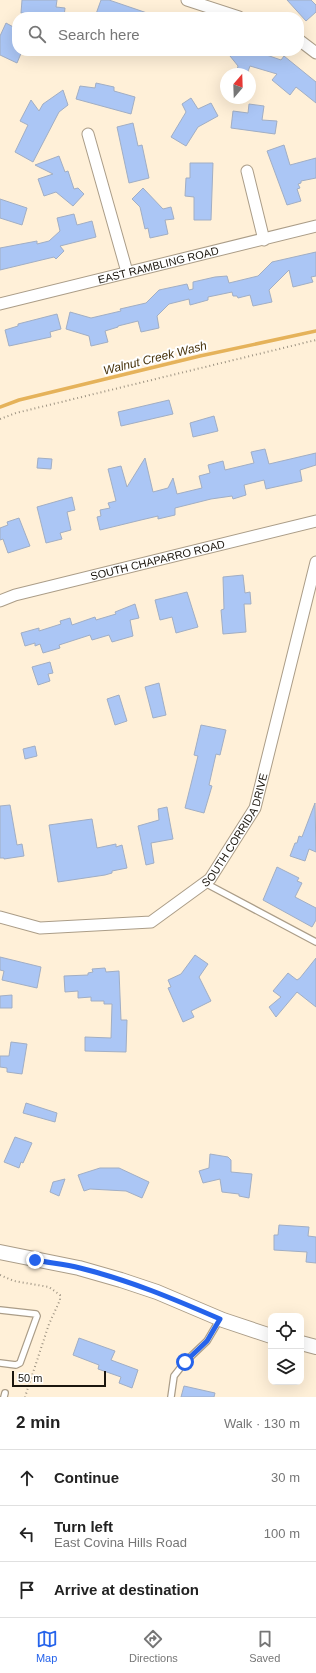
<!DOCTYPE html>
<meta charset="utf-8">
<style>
body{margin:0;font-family:Arial,sans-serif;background:#f6f6f6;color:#222}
.controls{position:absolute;right:12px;bottom:12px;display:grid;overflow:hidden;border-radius:8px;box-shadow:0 4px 16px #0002}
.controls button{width:36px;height:36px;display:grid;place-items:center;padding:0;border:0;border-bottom:1px solid #e0e0e0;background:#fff;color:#222;font:20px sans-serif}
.compass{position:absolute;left:220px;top:68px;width:36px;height:36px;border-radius:50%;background:#fff;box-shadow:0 4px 16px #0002;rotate:19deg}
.scale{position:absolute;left:12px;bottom:10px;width:94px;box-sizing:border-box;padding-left:4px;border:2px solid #1b160e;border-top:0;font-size:11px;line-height:14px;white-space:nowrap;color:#1b160e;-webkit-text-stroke:3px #fff;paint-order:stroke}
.stop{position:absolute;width:12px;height:12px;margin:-9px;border:3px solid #2563eb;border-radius:50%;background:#fff}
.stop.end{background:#2563eb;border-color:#fff;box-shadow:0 1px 4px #0008}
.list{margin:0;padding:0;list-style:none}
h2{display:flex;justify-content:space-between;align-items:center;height:52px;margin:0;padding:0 16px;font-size:17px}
h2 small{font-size:13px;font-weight:400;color:#767676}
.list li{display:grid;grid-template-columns:26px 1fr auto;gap:12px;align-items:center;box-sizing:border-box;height:56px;padding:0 16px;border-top:1px solid #e0e0e0}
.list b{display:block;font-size:15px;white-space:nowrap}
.list p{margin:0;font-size:13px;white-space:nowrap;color:#767676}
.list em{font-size:13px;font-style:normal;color:#767676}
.icon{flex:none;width:22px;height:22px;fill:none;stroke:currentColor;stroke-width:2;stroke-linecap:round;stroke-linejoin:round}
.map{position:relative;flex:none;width:316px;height:1397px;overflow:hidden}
.search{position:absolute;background:#fff;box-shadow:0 4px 16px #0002;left:12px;right:12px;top:12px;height:44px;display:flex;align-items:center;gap:10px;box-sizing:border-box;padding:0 14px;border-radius:16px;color:#767676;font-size:15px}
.sheet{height:220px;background:#fff}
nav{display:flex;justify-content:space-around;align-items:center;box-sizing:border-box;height:56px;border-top:1px solid #e0e0e0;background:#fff;font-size:11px;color:#767676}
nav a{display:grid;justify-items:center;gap:2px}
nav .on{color:#2563eb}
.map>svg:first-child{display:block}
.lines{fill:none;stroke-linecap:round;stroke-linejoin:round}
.stream{stroke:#e5b25a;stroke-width:3.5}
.building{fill:#abc6f5;stroke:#a1aec4}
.service-casing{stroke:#ab9d88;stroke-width:8}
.minor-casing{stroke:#ab9d88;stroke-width:13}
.tertiary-casing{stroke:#ab9d88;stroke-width:16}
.path{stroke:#9d9382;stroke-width:2;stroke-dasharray:1 3;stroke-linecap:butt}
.service{stroke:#fff;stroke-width:5.5}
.minor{stroke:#fff;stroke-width:11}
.tertiary{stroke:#fff;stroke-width:14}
.route{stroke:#2563eb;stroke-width:5}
.labels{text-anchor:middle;stroke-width:4;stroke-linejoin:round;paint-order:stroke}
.street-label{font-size:11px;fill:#1b160e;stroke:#fff}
.water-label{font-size:12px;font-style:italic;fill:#48330c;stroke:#fff}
</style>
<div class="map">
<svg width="316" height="1397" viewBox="0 0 316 1397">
<rect width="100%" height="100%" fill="#fff0d8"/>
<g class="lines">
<path class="stream" d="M0,407L19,400L200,356L316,331"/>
</g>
<path class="building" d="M22,0H57L56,7L65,8L64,17L21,13Z
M101,0H109L153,15V17H106L96,14Z
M287,0H311L316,5V12L306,21Z
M6,23L17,29V51H22L17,63L0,55V36Z
M226,51H255L281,60L284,56L316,82V103L296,87L290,95L272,80L277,74L250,66L247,74H236L238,66Z
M96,83L114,87V91L135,97L131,114L76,99L80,86L95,88Z
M63,90L68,105L59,112L33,162L15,152L28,125L20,121L31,100L39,111L43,104Z
M191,98L198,109L211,103L218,116L198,127L186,146L171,137L186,112L182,104Z
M249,104L264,106L262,120L277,121L275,134L231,128L233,111L248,113Z
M133,123L138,146L142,145L149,178L129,183L117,127Z
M284,145L290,165L316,158V178L301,181V183L298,184L300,188L297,189L301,201L287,205L267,151Z
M59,156L65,172L68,171L74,189L78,188L84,194L73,206L56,192L44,196L38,179L53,174L35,165Z
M190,163H213L211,220H194V197L185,196L186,178H190Z
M143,188L163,209L171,207L174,219L165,220L168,234L150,238L148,228L145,229L140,207L132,199Z
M0,199L27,208L22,225L0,218Z
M74,214L77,225L92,221L96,237L60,246L64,251L56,259L54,257L0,270V248L37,241V244L49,241L60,231L57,218Z
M316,252V276L311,277L313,282L293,287L289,270L269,290L272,302L253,306L250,295L238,298L237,296H233L232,292L208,297V300L190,305L189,299L169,304L157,316L159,328L141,332L138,321L118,326V327L105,331L108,342L91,346L89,336L66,329L70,312L91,318L121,311L120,309L146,303L159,290L187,284L189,290L193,289V282L215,277L227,276L229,283L258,276L272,262Z
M57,314L61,329L50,332L51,337L9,346L5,330L18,326V324Z
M169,400L173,414L121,426L118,412Z
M214,416L218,431L193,437L190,423Z
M265,449L269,464L316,453V465L300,470L302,481L266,489L264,480L244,485L246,495L233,499L232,496L211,499L175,508V515L158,519V516L141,520L100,530L97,517L101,516L100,510L110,508L108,503L116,501L108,469L121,466L127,487L145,458L153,492L168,488L173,478L177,494L202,488L199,476L210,473L208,465L223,461L225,470L254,463L251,452Z
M38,458L52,459L51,469L37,468Z
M72,497L75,510L67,512L71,530L60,533L62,539L46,543L37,507Z
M19,518L30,546L8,553L3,539L0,540V528L8,525L7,522Z
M243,575L245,593L250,592L251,604H244L246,632L223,634L221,610L224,609L223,577Z
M187,592L198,627L176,633L172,617L160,620L155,600Z
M135,604L139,618L130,620L133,636L112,642L109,635L92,640L90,635L59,645L60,648L43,653L40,644L35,646V643L25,646L21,633L39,628V631L61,624L60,621L70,618L72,625L95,617L96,620L116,614L115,612Z
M50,662L53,673L48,674L50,681L38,685L32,667Z
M159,683L166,715L153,718L145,687Z
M119,695L127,721L115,725L107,699Z
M201,725L226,730L220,755L216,754L209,785L212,786L204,813L185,808L198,756L194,755Z
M35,746L37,756L25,759L23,749Z
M315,803L316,852L309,849L305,861L290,856L295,843H297L299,836L302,837Z
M10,805L17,845L22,844L24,856L4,859V858H0V806Z
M167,807L173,839L151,843L154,863L146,865L138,826L159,820L158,809Z
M92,819L97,848L116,844V847L122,845L127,868L112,871V873L105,875L58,882L49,825Z
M277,867L299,878L297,881L302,883L295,897L316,908V920L312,927L263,900Z
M195,955L208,964L199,977L211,1001L191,1011L194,1017L183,1022L168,988L171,987L168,980L181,974Z
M0,957L41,967L37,988L2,980L4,971L0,970Z
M316,958V1007L297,992L276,1017L269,1007L281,997L273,991L288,973L297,980L300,978Z
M105,968L106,972L119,971L121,1020H127L126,1052L85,1051V1037L111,1038L112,1004H104V1001H91V997L78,998V991L65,992L64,976L88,975V973L93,972L92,969Z
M12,995V1008H0V996Z
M11,1042L27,1044L22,1074L7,1072V1068L0,1067V1056H9Z
M26,1103L57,1113L55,1122L23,1113Z
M15,1137L32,1143L23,1163L21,1162L19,1168L4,1162Z
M210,1154L228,1157L231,1160V1172L252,1174L249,1198L239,1196V1194L222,1192L220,1179L203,1183L199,1171L209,1168Z
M100,1168H119L149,1182L142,1198L126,1191L90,1189L84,1191L78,1175Z
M65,1179L59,1196L50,1192L53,1182Z
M279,1225L309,1227L308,1236L316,1237V1263L306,1262L307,1252L274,1250V1235H278Z
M79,1338L115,1351L111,1360L138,1370L132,1388L119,1383L121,1377L98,1369L99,1365L73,1355Z
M184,1386L215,1393L214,1397H181Z"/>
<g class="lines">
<g class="service-casing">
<path id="service" d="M205,883L316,942
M0,1310L36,1314L37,1316L20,1363L16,1365L0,1363
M4,1397L5,1393
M171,1397L174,1376L185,1362L207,1341L220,1319"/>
</g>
<g class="minor-casing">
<g id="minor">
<path d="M187,0L239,17"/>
<path d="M299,40L316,53"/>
<path d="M88,134L127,272"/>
<path d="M247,171L264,240"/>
<path id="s1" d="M0,304L316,226"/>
<path id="s2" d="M0,601L15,595L316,521"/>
<path id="s3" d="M0,917L40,928L151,922L210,879L255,808L316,562"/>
</g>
</g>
<g class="tertiary-casing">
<path id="tertiary" d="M0,1252L79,1268L121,1280L157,1292L223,1320L271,1336
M301,1343L316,1347"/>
</g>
<path class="path" d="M0,419L16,413L316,340
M0,1275L14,1281L49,1287L60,1295V1300L49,1324L25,1397"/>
<use href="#service" class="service"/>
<use href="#minor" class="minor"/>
<use href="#tertiary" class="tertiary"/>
</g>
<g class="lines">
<path class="route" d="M35,1260C50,1263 65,1264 80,1268C129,1280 174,1299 220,1319L207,1341L185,1362"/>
</g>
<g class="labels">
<g class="street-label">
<text dy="4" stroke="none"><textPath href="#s1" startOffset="163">EAST RAMBLING ROAD</textPath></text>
<text dy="4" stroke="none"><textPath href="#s2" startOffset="163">SOUTH CHAPARRO ROAD</textPath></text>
<text dy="4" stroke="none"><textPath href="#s3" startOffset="281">SOUTH CORRIDA DRIVE</textPath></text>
</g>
<g class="water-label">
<text transform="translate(155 358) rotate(-14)" y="4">Walnut Creek Wash</text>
</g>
</g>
</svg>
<div class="controls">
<button><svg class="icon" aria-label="locate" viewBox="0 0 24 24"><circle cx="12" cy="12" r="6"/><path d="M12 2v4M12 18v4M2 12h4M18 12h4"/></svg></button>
<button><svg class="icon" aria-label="layers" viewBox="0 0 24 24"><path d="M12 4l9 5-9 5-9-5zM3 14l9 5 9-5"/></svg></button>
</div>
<svg class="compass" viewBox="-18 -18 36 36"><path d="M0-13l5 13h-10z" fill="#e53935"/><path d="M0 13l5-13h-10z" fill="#767676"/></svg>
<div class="scale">50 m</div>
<div class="stop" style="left:185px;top:1362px"></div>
<div class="stop end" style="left:35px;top:1260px"></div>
<div class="search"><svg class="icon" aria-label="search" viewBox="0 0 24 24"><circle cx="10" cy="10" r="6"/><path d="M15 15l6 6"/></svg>Search here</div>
</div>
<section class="sheet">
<h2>2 min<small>Walk · 130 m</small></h2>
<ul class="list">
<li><svg class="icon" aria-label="ahead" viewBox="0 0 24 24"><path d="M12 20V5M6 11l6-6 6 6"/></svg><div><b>Continue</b></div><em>30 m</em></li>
<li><svg class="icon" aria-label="left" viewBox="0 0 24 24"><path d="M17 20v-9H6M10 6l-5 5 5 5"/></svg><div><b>Turn left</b><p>East Covina Hills Road</p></div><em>100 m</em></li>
<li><svg class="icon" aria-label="arrive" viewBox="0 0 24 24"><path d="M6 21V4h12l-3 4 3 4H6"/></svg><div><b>Arrive at destination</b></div></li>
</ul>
</section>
<nav>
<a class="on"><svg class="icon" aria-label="map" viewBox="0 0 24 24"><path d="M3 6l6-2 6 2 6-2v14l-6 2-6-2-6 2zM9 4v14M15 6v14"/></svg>Map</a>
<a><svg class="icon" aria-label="directions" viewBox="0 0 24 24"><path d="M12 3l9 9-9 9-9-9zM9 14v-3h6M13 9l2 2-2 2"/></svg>Directions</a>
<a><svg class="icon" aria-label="saved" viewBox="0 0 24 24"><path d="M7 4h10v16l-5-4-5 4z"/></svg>Saved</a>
</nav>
